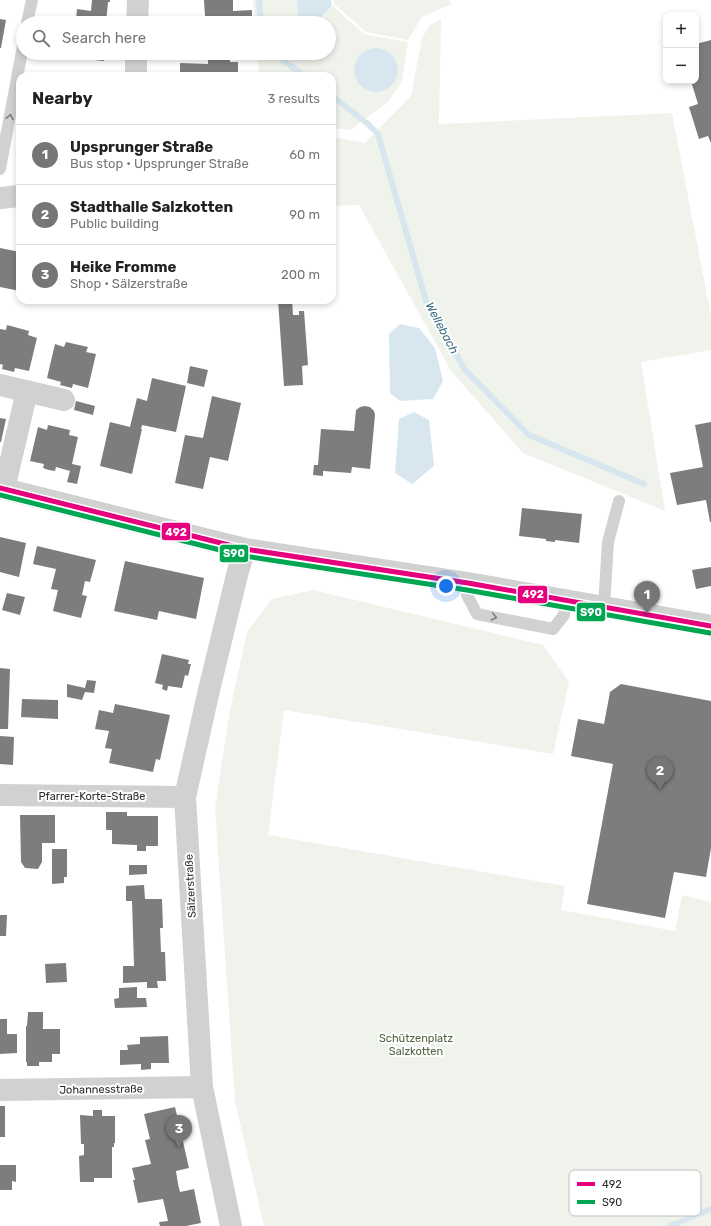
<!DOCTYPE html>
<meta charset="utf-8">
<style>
body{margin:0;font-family:Rubik,sans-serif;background:#f2f2f2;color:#222}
.controls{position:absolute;right:12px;top:12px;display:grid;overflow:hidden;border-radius:8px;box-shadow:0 2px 6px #0003}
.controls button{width:36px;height:36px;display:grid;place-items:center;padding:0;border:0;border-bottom:1px solid #e0e0e0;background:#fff;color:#222;font:20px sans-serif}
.you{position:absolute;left:446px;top:586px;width:14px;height:14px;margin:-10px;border:3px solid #fff;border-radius:50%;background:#1a73e8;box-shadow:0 0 0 6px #1a73e833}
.badge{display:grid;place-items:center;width:26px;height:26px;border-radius:50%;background:#767676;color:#fff;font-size:13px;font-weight:700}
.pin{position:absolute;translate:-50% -33px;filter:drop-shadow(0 1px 2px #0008)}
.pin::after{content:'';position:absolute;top:21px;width:14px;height:12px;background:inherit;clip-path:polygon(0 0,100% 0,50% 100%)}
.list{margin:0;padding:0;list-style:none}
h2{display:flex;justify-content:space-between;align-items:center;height:52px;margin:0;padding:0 16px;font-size:17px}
h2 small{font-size:13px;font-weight:400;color:#767676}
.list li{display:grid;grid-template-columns:26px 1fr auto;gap:12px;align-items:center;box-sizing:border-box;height:60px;padding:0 16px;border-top:1px solid #e0e0e0}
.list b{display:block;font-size:15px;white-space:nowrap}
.list p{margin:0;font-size:13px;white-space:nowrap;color:#767676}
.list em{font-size:13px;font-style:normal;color:#767676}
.icon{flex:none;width:22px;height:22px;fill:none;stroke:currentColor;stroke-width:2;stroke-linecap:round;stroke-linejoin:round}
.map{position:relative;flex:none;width:711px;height:1226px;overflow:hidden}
.search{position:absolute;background:#fff;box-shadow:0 2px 6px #0003;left:16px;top:16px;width:320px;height:44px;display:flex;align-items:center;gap:10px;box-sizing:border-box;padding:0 14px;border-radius:22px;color:#767676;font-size:15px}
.panel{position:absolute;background:#fff;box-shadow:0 2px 6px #0003;left:16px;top:72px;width:320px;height:232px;border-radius:12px}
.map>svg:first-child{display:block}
.green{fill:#f0f3eb}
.water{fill:#d8e7ef}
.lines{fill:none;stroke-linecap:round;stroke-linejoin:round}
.stream{stroke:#d8e7ef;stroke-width:6}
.building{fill:#7d7d7d}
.service{stroke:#d1d1d1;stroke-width:12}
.minor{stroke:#d1d1d1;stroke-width:22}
.bus-1-casing{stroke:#fff;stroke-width:8}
.bus-2-casing{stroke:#fff;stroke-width:8}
.bus-1{stroke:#e5007d;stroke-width:5}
.bus-2{stroke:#00a651;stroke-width:5}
.oneway{stroke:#7e7e7e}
.labels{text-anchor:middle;stroke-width:4;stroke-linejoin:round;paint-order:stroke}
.street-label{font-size:11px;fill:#2c2c2c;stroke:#fff}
.park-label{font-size:11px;fill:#51643d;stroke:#fff}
.water-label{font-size:12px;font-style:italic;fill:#417087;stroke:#fff}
.key{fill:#fff;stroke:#c0c0c0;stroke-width:1}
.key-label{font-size:11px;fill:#2c2c2c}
.line-badge{stroke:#fff;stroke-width:1.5}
.badge-label{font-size:11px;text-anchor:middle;font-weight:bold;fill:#fff}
</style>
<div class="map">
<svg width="711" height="1226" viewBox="0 0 711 1226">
<rect width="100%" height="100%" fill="#fff"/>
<path class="green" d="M253,0H297L298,17L317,23H255Z
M333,0H449L451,4L422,17L408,40L366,32L334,4Z
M332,5L364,34L408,42L402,82L387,103L350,130L332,128V76H259L257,53H329V23H318Z
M441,19L439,124L672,113L711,316V350L641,362L665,511L523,453L451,371L359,205L332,206V137L365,143L411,96L422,38L429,26Z
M313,590L543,645L569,682L553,754L284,710L268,835L565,886L561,910L675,931L682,895L711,902V1226H264L235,1101L215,809L229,715L247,632L272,599Z"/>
<path class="water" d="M297,0H331L332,5L317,23L298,17Z
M354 70a22 22 0 1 1 44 0a22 22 0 1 1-44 0Z
M400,324L419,328L435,348L443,381L433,399L400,401L390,393L389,334Z
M414,412L429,420L434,466L412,484L395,473L399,419Z"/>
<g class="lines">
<path class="stream" d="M259,0L260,14L264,23
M279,53L281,59L305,76
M332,96L368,124L378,134L426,301L465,370L529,435L644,484
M670,1226L711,1209"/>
</g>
<path class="building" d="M92,0H110V2H108L106,23H74V20H76L77,9L91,11Z
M204,0H233V11L252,10V23H229V16H205Z
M0,19L6,20L1,48H0Z
M711,40V143L708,136L699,139L689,107L698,104L691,81H696V44Z
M75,53H105L104,61L74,58Z
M208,53H230V62H238V76H180V63L208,64Z
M0,248L20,252V291L0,287Z
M278,300H292L293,315H299V311H304L308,365L302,366L303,385L284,386Z
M7,325L29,331L28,335L37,338L29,371L15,368L14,372L2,369L3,365L0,364V329L6,330Z
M66,342L88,347L86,352L96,354L88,388L73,384L72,388L60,385L61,382L47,378L55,344L64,347Z
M190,366L208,370L204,387L187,383Z
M152,378L186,386L176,432L142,425L141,429H142L132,474L100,466L110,422L130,427L137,398L147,401Z
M212,396L241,403L228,461L210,457L203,489L175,483L185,435L203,438Z
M76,401L95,406L93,415L74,410Z
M365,406L370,407L374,411L375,415L370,469L352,467L351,473L323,471V476L313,475L314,465H318L321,429L354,431L356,410L360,407Z
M0,418L6,419L1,442H0Z
M711,422V522H710L706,500L677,505L670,473L703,467L695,425Z
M48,425L70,430L69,435L78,437L72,464L81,466L77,484L67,482L70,471L56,467L55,471L49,470L43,468L44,464L30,461L38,427L47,430Z
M522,508L582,514L579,543L555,540V542L546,541V539L519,536Z
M0,537L26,543L19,577L0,572Z
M37,546L96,560L90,582L85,581L82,595L87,596L81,618L53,611L58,590L51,589L56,569L33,564Z
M125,561L204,578L196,619L159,611L157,620L114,611Z
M711,567V586L696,589L692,570Z
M7,593L25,597L20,615L2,610Z
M162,654L189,660L188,664H191L188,676L185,675L182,688L168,686L167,691L162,689L163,685L155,683Z
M0,668L10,669L8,729H0Z
M87,680L96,681L94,693L85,692L82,700L67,697V684L85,688Z
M621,684L711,701V848L706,877L674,872L665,918L587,904L613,764L571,756L578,719L604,724L610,692Z
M22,699L58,700V719L21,717Z
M115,704L170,715L160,760L156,759L153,772L109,763L112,749L105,748L109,731L95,729L99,710L113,713Z
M0,736L14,737L13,765L0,764Z
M106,812H127V816H158V846H146V851H137V845L112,844V830H106Z
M20,815H55V843H42V862L38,869L25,868L21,862Z
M52,849H67V877H64V883L52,884Z
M129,865H147V874L129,875Z
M144,885L145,899H162L163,928H160L161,952H165L166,981H157L158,988H147V982L123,983V966H134L132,901H126V886Z
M0,915H7L6,936H0Z
M66,963L67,982L46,983L45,964Z
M137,987V998H146L147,1007L115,1008L114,999L119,998V988Z
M28,1012H43V1029H60V1054H52V1062H39V1066H27V1062H26V1026H27Z
M0,1019H7V1034H17V1053L0,1054Z
M168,1036L169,1063H151V1069L141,1070V1064L120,1065V1050H128L127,1045L140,1044V1037Z
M0,1106H5V1137H0Z
M175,1107L189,1168L176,1171L178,1184L180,1192L194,1189L201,1223L186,1226H160L159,1222L168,1221L163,1199L138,1203L133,1180H135L132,1168L151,1164L145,1140L150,1139L144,1114Z
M93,1110H102V1116H115V1143H114V1147H112V1178H94V1182H80L79,1156L84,1155V1144H81L80,1115L93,1116Z
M0,1165H16V1182L12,1181V1190H0Z"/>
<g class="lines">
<path class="service" d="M27,23L32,0
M0,169L23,46
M468,583L467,595L477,614L553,629L564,615L567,599
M604,606L608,542L619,501"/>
<path class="minor" d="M137,23L138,0
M136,76V53
M0,198L20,196
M0,385L64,400
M0,488L245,549L468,583L711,626
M4,489L27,391
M0,795L185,797
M0,1090L202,1087
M231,1226L202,1087L185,797L209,690L238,571L245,549"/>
<g class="bus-1-casing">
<path id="bus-1" d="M0,488L245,549L468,583L711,626"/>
</g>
<g class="bus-2-casing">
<path id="bus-2" d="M0,495L244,556L467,590L710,633"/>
</g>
<use href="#bus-1" class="bus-1"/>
<use href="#bus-2" class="bus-2"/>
</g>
<defs><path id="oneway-chevron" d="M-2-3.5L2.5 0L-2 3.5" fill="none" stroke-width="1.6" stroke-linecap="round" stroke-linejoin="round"/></defs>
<g class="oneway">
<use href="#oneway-chevron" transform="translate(10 117) rotate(-79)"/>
<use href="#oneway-chevron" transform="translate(494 617) rotate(11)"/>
</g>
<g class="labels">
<g class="street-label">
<text x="92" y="800">Pfarrer-Korte-Straße</text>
<text transform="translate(190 886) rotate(-93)" y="4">Sälzerstraße</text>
<text transform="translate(101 1089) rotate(-1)" y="4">Johannesstraße</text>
</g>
<g class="park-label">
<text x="416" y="1042">Schützenplatz<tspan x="416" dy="13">Salzkotten</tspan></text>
</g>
<g class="water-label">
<text transform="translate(442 328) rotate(62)" y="4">Wellebach</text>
</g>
</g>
<rect x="569" y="1170" width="132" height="46" rx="6" class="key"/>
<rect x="577" y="1182" width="18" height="4" fill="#e5007d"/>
<rect x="577" y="1200" width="18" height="4" fill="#00a651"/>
<g class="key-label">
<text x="602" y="1188">492</text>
<text x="602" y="1206">S90</text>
</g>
<g class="line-badge">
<rect x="161" y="522" width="30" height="19" rx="4" fill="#e5007d"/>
<rect x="219" y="544" width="30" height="19" rx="4" fill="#00a651"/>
<rect x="517" y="585" width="31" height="19" rx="4" fill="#e5007d"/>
<rect x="576" y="602" width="30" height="20" rx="4" fill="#00a651"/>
</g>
<g class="badge-label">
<text x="176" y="536">492</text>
<text x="234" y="557">S90</text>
<text x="533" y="598">492</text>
<text x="591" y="616">S90</text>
</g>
</svg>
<div class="controls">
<button>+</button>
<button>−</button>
</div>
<div class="you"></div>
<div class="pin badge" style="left:647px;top:614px">1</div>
<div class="pin badge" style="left:660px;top:790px">2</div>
<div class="pin badge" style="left:179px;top:1148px">3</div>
<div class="search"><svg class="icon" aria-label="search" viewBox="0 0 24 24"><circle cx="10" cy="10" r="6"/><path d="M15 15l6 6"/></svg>Search here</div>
<section class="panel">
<h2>Nearby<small>3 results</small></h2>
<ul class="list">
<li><span class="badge">1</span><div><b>Upsprunger Straße</b><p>Bus stop · Upsprunger Straße</p></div><em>60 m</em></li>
<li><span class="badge">2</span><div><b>Stadthalle Salzkotten</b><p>Public building</p></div><em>90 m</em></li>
<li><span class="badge">3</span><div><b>Heike Fromme</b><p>Shop · Sälzerstraße</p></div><em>200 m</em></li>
</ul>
</section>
</div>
